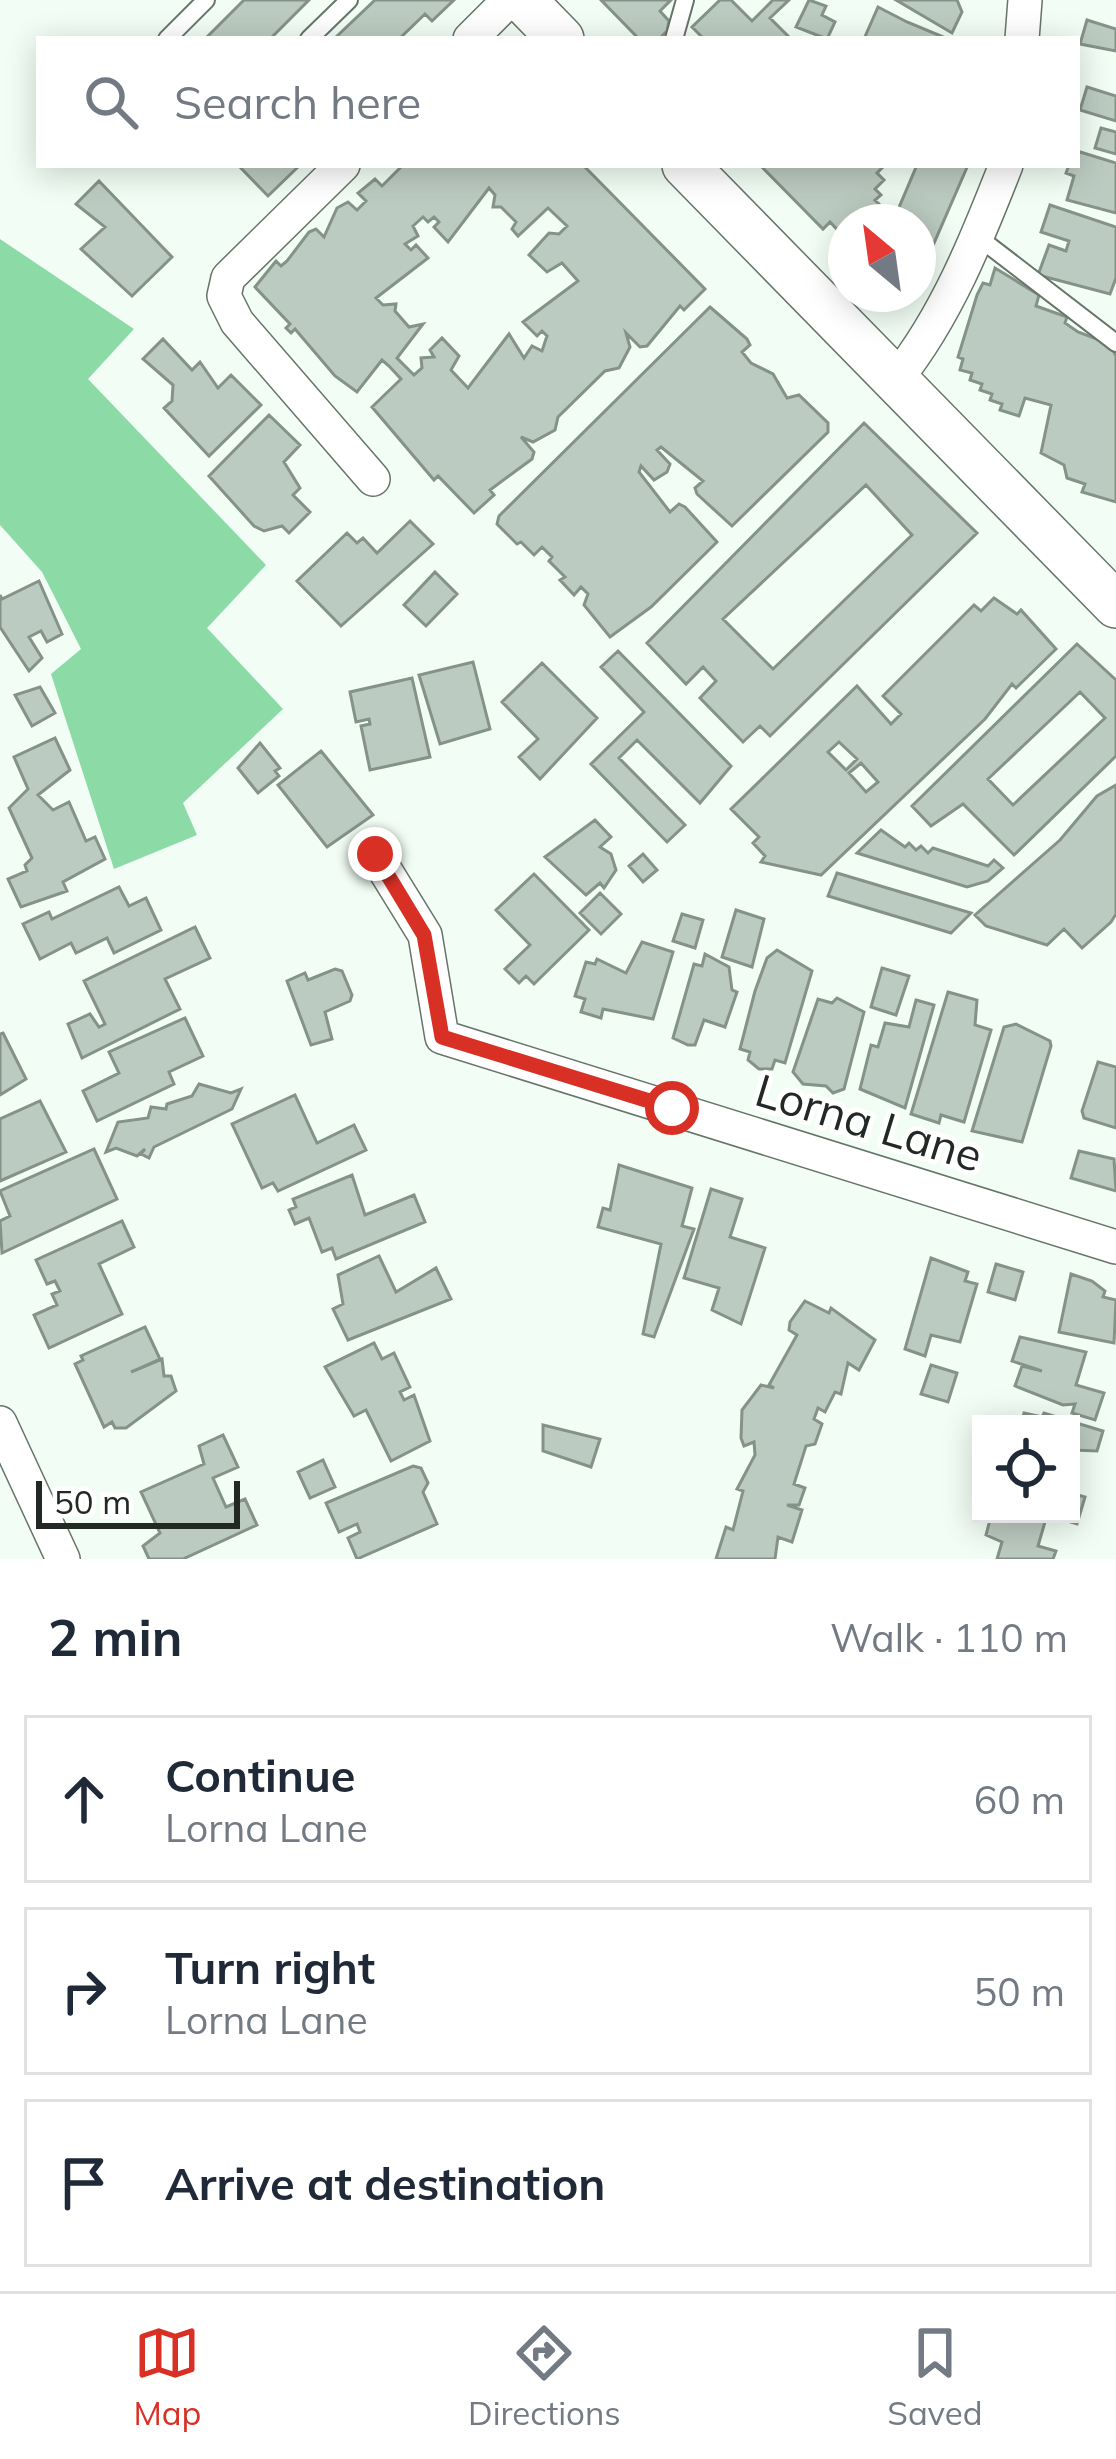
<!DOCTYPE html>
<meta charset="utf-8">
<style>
body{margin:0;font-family:Mulish,sans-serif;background:#f2f2f3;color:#1f2937}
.controls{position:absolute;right:36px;bottom:36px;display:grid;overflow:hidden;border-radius:0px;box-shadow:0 6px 30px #0003}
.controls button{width:108px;height:108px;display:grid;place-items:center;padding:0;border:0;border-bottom:3px solid #e0e1e3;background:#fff;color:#1f2937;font:60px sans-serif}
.compass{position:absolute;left:828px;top:204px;width:108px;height:108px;border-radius:50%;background:#fff;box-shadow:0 6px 30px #0003;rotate:331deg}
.scale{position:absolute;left:36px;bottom:30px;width:204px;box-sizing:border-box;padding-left:12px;border:6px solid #222824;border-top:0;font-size:33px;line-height:42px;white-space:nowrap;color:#222824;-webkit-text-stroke:9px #fff;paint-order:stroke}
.stop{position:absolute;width:36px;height:36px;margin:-27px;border:9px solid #d93025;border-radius:50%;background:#fff}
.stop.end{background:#d93025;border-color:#fff;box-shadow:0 3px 12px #0008}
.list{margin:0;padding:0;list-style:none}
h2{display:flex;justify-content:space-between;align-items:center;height:156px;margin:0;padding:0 48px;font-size:51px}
h2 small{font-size:39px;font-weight:400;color:#747a83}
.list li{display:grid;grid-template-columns:78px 1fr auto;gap:36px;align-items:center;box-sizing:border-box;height:168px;margin:0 24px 24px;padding:0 24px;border:3px solid #e0e1e3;border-radius:0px}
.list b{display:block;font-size:45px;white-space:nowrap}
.list p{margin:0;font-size:39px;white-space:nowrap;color:#747a83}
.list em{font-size:39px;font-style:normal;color:#747a83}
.icon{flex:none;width:66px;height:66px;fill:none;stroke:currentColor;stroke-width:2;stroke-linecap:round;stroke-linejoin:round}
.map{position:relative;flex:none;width:1116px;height:1559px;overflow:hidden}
.search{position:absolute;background:#fff;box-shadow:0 6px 30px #0003;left:36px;right:36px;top:36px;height:132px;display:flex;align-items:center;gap:30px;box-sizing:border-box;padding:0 42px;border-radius:0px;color:#747a83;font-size:45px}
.sheet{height:732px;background:#fff}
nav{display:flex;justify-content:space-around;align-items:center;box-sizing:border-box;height:168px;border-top:3px solid #e0e1e3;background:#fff;font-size:33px;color:#747a83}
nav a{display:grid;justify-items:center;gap:6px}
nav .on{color:#d93025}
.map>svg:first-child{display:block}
.forest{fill:#8cdba7}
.building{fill:#bccbc1;stroke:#849288;stroke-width:3;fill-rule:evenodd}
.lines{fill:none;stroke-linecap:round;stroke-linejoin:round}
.lane-casing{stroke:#66746a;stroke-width:20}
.street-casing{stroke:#66746a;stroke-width:36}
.secondary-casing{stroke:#66746a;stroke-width:48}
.lane{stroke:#fff;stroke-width:16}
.street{stroke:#fff;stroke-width:33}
.secondary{stroke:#fff;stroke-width:45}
.route{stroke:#d93025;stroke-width:15}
.labels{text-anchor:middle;stroke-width:10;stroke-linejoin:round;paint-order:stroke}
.street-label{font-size:45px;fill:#222824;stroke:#fff}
</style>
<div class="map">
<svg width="1116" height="1559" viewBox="0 0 1116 1559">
<rect width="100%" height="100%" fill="#f2fef5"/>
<path class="forest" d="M0,239L134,329L88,379L266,565L207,628L283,709L183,803L197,835L114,869L51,674L81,649L42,572L0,525Z"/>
<path class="building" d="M244,0H309L270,39H205Z
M375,0H454L432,21L425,14L399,39H334Z
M601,0H671L660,11L669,21L667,31L659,39H639Z
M720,0H731L752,21L773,0H789L770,18L791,39H704L692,27Z
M809,0L826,6L822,15L835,22L827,39L796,27Z
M896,0H957L962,12L952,33Z
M878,7L907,22L948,39H864Z
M1087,20L1116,29V51L1080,44Z
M1087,87L1116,96V121L1080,110Z
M1101,128L1116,132V154L1095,148Z
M1077,151L1116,163V213L1067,200L1074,176L1066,173L1069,165H1077Z
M238,165H300L268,196Z
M583,165L705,289L684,310L680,306L647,346L640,347L626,333L630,347L619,368L605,371L558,417L555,430L533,442L521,437L534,452L532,459L490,490L494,495L474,513L438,476L434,480L372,407L401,379L389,366L382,360L357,392L335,376L295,329L291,333L286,328L290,324L255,287L276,261L281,266L287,261L309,232L316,229L324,237L337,208L348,202L357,210L366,201L358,193L375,179L382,186L403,165ZM489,188L495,195L493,207H501L516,222L512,229L518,236L548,208L567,226L559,234L549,233L529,255L547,272L562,263L578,281L523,322L537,336L542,331L547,336L542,351L532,346L524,358L509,334L468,388L451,370L459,356L442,338L430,350L434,357L421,358L422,368L414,375L397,358L423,324L409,327L395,311L396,304L383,305L376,298L428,258L416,245L411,250L405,244L418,236L413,226L423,217L428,222L434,217L439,222L434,227L448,242Z
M760,165H885L877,173L884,180L875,189L881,195L875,200L894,219L917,165H968L918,280V222H846V239L830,222L823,229Z
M99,181L172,257L132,296L81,249L105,227L76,204Z
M1050,205L1116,227V278L1110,294L1038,275L1049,245L1066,251L1069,241L1041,232Z
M995,268L1039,295L1036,306L1067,317L1065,323L1078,332L1110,344L1116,356V502L1082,492L1085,484L1067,478L1064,465L1041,453L1051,405L1025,398L1019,416L1000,410L1002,404L990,400L992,394L980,390L982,384L970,380L972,373L960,370L963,359L958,357L977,295L983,283L990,285Z
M710,307L747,339L750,345L742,352L751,363L773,374L787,398L799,395L828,423V432L732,526L697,494L695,488L703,481L661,447L657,450L670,464L667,472L654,480L641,466L639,472L670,512L679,504L685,507L717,542L651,607L610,637L584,605L588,594L581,587L574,595L560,580L565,577L549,561L552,557L542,547L534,555L521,542L517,544L497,524L499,516Z
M163,339L192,370L200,362L218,388L231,375L261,405L209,456L164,408L172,401L173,385L143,359Z
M269,415L300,445L284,462L300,488L293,495L310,512L289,533L282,526L264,531L254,526L209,476Z
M864,423L977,533L770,736L760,726L743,742L700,698L716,681L703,667L686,684L647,643ZM866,485L912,535L773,669L723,619Z
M410,521L433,544L341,626L297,581L347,533L357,543L363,538L377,553Z
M435,572L457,594L426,626L404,605Z
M39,581L62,634L47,642L41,631L29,637L42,658L29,671L0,627V595L2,599Z
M994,598L1017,614L1021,610L1056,649L1016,688L1012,684L985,719L821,875L761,862L765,856L753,843L759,837L731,809L857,686L891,724L901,714L883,696L974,605L981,611ZM839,742L857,759L846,770L828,752ZM861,763L878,782L866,792L849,773Z
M1077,644L1116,680V756L1014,855L963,804L931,826L912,806ZM1080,692L1105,718L1013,805L988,779Z
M618,651L731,766L700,803L637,740L619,758L685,825L667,842L591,764L644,712L601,667Z
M473,662L490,729L440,744L419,675Z
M542,663L597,718L540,779L519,757L538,739L502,702Z
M412,678L430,757L370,770L361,726L370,724L369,719L356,722L350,692Z
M40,687L55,713L32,726L15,695Z
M55,738L70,770L38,795L53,810L69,802L86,841L95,837L105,859L63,882L67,891L21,907L8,879L27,871L25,865L32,858L9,808L28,789L14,757Z
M260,743L280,768L275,771L279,776L258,793L238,768Z
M321,751L373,815L327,847L278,785Z
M1116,785V914L1111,922L1082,948L1064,929L1047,945L986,926L975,915L1060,840L1097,796Z
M595,820L611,837L600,847L611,854L616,870L604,888L600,883L586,895L545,857Z
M881,830L905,847L909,843L916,850L921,846L928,853L933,848L988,866L994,860L1003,868L988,881L967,887L857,853Z
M643,854L657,870L643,882L629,866Z
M837,873L971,913L951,933L868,908L828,896Z
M534,874L589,930L534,984L526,976L519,983L505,969L530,945L496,910Z
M119,887L129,906L146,898L161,930L114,953L107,938L76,953L71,943L40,959L23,924L49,912L52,919Z
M600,893L621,914L601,934L580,913Z
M736,910L764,919L752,967L722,957Z
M682,914L703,920L695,948L673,941Z
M195,927L210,958L165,979L180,1009L82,1058L68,1024L90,1014L99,1027L105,1024L84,981Z
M642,942L673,952L653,1019L603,1009L601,1018L581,1012L585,999L575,996L586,962L595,964L597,959L626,973Z
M777,950L812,971L785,1063L775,1060L772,1069H759L748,1060L750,1052L740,1049L755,991L767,958Z
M705,954L729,967L732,990L737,992L725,1027L704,1020L695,1045H688L673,1038L694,964L702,966Z
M882,968L909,976L896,1015L871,1007Z
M335,969L342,971L352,995L350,1001L325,1012L332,1039L311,1045L287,981L305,973L308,980Z
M948,992L977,1000L975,1025L991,1030L964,1122L941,1115L939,1123L911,1114Z
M837,998L864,1012L844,1089L833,1093L826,1086L803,1084L793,1072L818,999L832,1003Z
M916,1000L934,1005L905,1108L860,1089L871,1045L878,1047L885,1023L909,1027Z
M185,1018L203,1056L169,1072L174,1084L97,1121L83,1091L119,1073L109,1052Z
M1016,1024L1050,1041L1051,1046L1022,1142L972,1131L1004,1027Z
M3,1033L26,1079L0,1095V1034Z
M1098,1062L1116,1067V1128L1084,1118L1082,1111Z
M199,1084L231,1093L241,1089L232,1109L154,1147L149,1158L141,1154L145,1149L137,1156L116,1148L106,1152L118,1122L148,1118L151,1107L166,1109L167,1104L192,1096Z
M295,1095L317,1143L354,1125L366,1150L278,1191L273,1183L262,1188L232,1124Z
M40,1101L66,1152L0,1181V1119Z
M94,1149L117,1199L2,1253L0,1221L10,1216L0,1191Z
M1079,1151L1114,1159L1116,1191L1071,1178Z
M619,1165L692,1188L682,1226L694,1229L654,1337L643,1334L661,1244L598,1227L603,1208L610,1210Z
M352,1175L365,1215L414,1195L425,1222L336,1259L332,1248L322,1252L309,1218L295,1224L289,1210L296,1207L293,1199Z
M711,1189L742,1199L730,1237L765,1248L741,1324L712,1310L719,1288L684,1278Z
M122,1221L134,1247L99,1264L122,1314L49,1348L34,1315L57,1305L52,1294L60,1291L55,1281L47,1284L36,1260Z
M379,1256L396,1292L436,1268L451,1299L348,1340L333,1309L343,1304L338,1275Z
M931,1258L968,1272L965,1281L977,1284L960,1342L931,1335L925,1356L905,1349Z
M996,1264L1023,1272L1015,1300L988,1292Z
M1071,1274L1092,1281L1105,1291L1103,1297L1116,1300L1114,1343L1059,1332Z
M805,1301L829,1313L831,1308L875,1340L859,1370L848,1363L841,1394L835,1392L825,1412L818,1408L814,1419L822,1424L815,1444L806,1446L794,1484L805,1488L799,1505H787L802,1510L792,1542L778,1537L775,1559H716L726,1527L733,1530L743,1491L737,1489L755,1455L754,1442L744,1446L741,1438L742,1410L761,1385L774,1388L769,1385L797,1335L789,1330L790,1322Z
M145,1327L160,1359L131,1372L162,1359L164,1376H171L176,1391L126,1428H115L112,1422L104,1427L75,1364L83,1360L81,1356Z
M1020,1337L1086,1352L1076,1385L1104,1393L1095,1420L1072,1413L1075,1404L1063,1405L1015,1386L1022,1366L1042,1371L1012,1361Z
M374,1343L382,1359L394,1353L410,1387L400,1392L404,1400L414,1395L430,1441L391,1461L366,1410L354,1416L325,1367Z
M931,1365L957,1373L948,1402L921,1394Z
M1024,1413L1042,1417L1044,1413L1103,1431L1097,1451L1073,1450L1071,1457V1424H1021Z
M543,1425L600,1439L591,1467L543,1451Z
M223,1435L238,1467L213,1478L226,1507L245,1499L257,1525L183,1559H149L143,1546L160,1533L141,1492L204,1464L199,1446Z
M323,1460L335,1487L310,1498L298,1472Z
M413,1466L421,1468L428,1483L423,1492L437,1524L357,1559L348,1538L360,1532L357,1524L339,1532L326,1503Z
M1071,1493L1085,1497L1077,1524L1047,1515L1038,1546L1056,1551L1053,1559H997L1002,1542L986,1535L991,1516L1071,1514Z"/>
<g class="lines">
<g class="lane-casing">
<path id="lane" d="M167,39L206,0
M309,39L349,0
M674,39L685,0
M978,237L1116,343"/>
</g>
<g class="street-casing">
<path id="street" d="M470,39L509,0
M1022,39L1025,0
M343,165L228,278L224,296L237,322L373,479
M896,379C946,317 977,239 1006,165
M375,854L425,935L442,1037L1116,1247
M0,1423L63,1559"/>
</g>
<g class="secondary-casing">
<path id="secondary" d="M523,0L561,39
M685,165L1116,605"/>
</g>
<use href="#lane" class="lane"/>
<use href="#street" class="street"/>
<use href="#secondary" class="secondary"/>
</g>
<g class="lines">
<path class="route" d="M375,854L424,935L442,1037L672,1108"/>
</g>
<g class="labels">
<g class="street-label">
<text transform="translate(869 1123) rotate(17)" y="16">Lorna Lane</text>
</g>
</g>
</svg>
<div class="controls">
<button><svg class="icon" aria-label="locate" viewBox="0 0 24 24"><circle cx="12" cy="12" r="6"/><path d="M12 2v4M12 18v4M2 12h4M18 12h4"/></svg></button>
</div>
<svg class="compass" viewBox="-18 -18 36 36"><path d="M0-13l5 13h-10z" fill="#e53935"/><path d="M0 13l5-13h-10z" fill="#747a83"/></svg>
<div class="scale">50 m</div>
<div class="stop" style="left:672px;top:1108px"></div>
<div class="stop end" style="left:375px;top:854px"></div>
<div class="search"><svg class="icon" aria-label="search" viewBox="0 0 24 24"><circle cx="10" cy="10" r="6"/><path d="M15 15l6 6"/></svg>Search here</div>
</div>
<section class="sheet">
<h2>2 min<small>Walk · 110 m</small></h2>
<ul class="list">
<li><svg class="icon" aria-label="ahead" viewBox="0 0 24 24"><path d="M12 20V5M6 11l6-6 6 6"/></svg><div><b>Continue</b><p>Lorna Lane</p></div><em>60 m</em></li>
<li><svg class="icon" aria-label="right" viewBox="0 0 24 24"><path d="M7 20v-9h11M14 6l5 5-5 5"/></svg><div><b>Turn right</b><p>Lorna Lane</p></div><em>50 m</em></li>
<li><svg class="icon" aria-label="arrive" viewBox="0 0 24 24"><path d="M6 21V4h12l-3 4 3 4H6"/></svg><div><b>Arrive at destination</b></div></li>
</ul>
</section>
<nav>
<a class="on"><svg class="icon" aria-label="map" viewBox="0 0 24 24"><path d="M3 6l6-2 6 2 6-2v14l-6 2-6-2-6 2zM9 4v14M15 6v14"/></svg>Map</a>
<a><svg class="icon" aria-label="directions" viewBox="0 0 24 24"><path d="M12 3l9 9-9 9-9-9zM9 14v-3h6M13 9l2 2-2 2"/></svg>Directions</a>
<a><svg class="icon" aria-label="saved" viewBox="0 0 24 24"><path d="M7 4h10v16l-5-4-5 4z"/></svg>Saved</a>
</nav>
